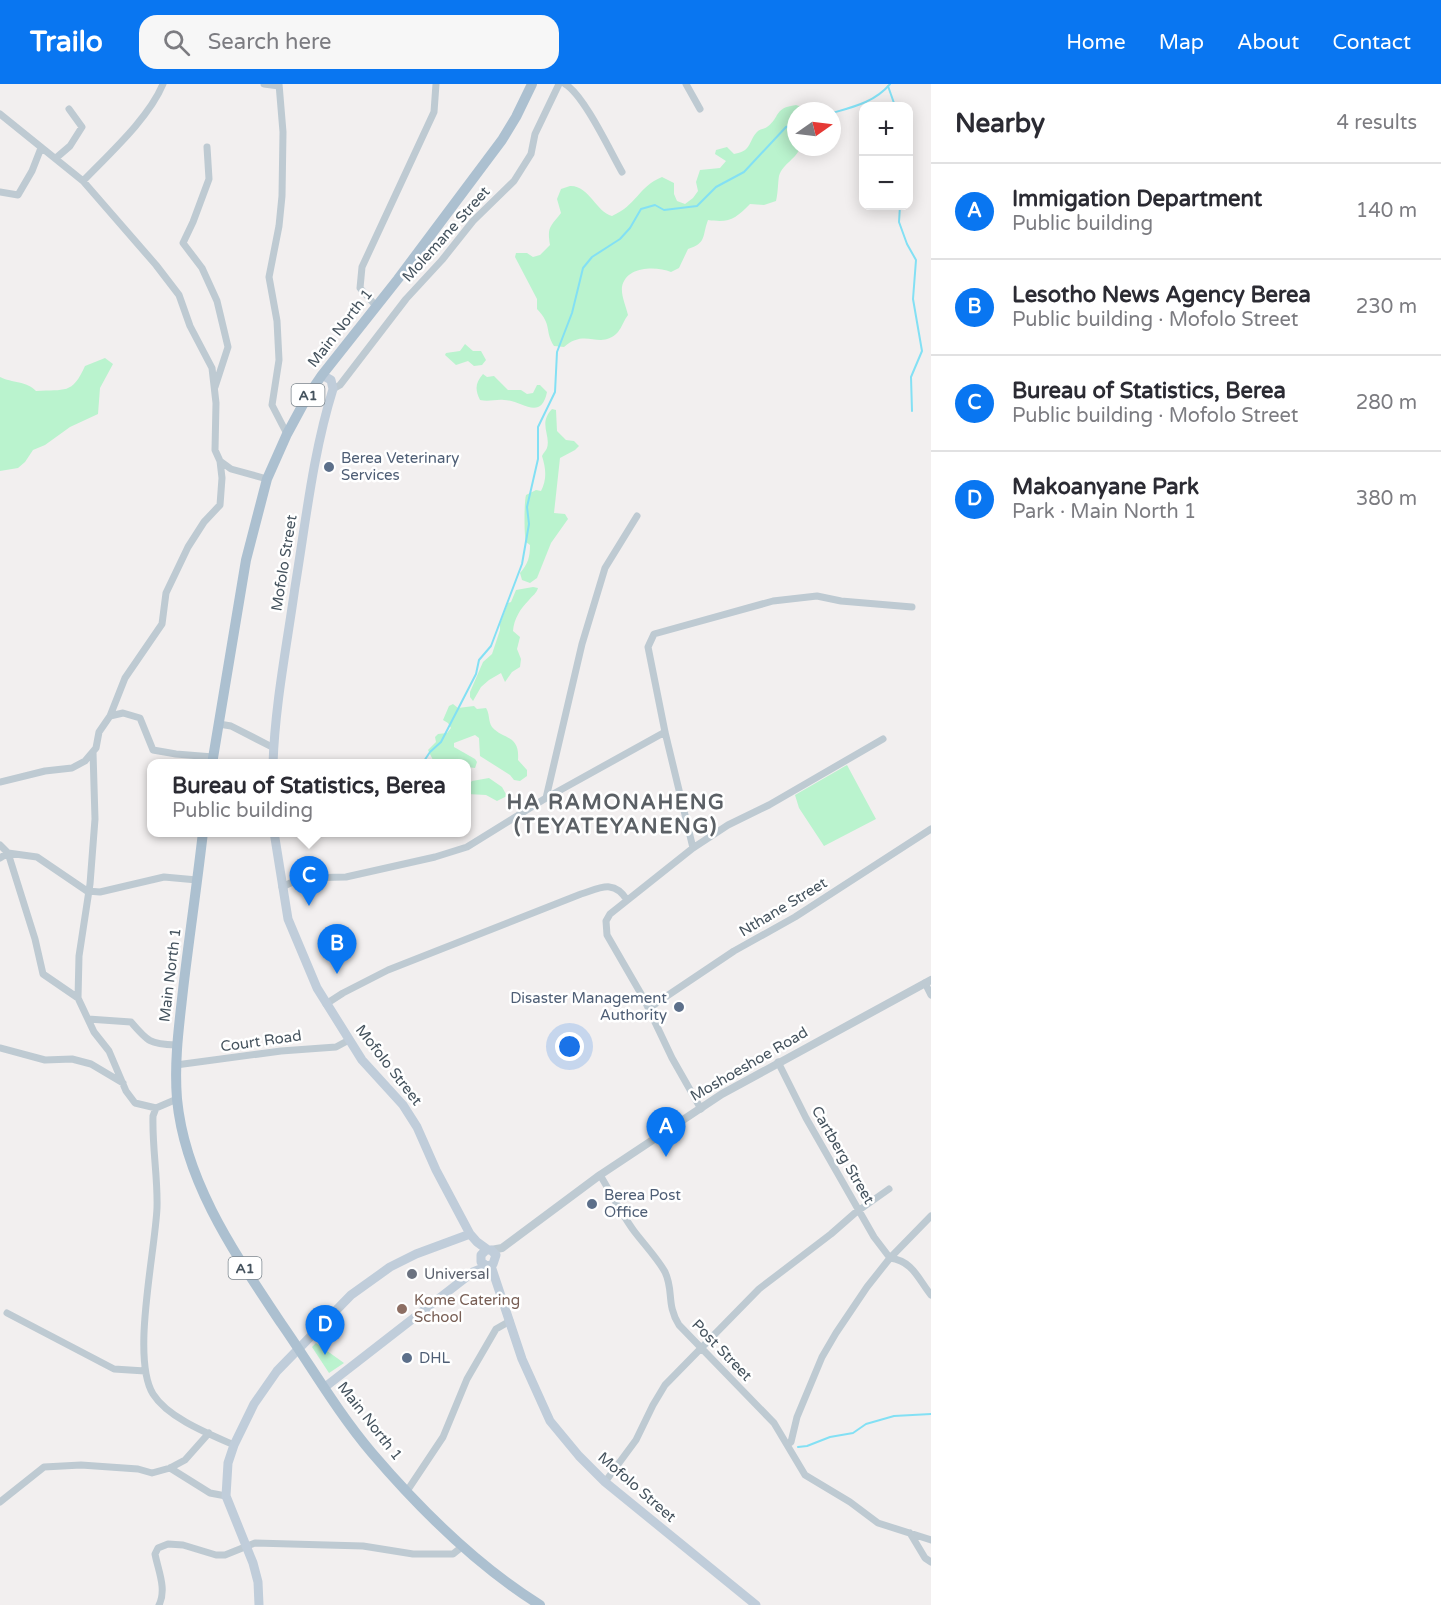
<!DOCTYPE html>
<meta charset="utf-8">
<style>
body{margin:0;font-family:"Varela Round",sans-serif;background:#f7f7f7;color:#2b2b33}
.controls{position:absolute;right:18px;top:18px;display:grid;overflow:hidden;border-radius:12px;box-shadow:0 3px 15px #0003}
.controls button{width:54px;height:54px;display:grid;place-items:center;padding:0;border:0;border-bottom:2px solid #e1e1e2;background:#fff;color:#2b2b33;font:30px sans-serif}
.compass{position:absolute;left:787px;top:18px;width:54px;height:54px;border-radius:50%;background:#fff;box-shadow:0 3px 15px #0003;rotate:76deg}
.you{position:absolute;left:570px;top:963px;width:21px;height:21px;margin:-15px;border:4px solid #fff;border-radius:50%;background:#1a73e8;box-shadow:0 0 0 9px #1a73e833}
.badge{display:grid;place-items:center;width:39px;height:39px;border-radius:50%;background:#0976f1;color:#fff;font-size:20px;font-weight:700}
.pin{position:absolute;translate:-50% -50px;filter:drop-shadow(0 2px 3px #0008)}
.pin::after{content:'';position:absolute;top:32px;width:21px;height:18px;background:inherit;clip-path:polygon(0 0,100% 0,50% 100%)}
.popup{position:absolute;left:147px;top:675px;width:324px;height:78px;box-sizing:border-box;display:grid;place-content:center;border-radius:12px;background:#fff;filter:drop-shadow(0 2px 4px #0005);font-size:20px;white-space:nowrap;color:#7c7c81}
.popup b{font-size:22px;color:#2b2b33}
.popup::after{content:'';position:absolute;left:50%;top:100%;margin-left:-12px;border:12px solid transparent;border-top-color:#fff}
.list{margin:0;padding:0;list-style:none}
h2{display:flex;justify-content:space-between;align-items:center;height:78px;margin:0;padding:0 24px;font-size:26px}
h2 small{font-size:20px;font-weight:400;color:#7c7c81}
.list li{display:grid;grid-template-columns:39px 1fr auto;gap:18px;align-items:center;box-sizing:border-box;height:96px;padding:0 24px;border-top:2px solid #e1e1e2}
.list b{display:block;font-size:22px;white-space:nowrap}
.list p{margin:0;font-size:20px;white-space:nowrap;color:#7c7c81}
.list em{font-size:20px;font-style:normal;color:#7c7c81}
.icon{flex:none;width:33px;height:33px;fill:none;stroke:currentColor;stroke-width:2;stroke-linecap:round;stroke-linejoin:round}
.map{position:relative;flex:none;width:931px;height:1521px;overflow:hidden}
header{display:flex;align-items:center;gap:36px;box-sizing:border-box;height:84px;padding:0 30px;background:#0976f1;color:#fff}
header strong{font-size:28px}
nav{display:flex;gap:33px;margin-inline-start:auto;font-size:21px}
.search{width:420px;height:54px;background:#f7f7f7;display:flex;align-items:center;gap:15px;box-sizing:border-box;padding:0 21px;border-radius:18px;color:#7c7c81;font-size:22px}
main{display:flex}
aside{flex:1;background:#fff}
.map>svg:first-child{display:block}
.green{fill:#baf3ce}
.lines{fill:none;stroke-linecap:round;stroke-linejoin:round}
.stream{stroke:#83e0f4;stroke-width:2}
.minor{stroke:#becad2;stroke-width:7}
.tertiary{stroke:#becad2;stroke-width:8}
.secondary{stroke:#c0cdda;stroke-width:9}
.primary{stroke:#acc0d0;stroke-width:10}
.service-dot{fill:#5c6f8a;stroke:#fff;stroke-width:2}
.worship-dot{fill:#6b7280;stroke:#fff;stroke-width:2}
.education-dot{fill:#8d6e63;stroke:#fff;stroke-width:2}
.labels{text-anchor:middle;stroke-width:5;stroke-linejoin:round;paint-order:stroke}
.shield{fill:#fff;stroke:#7d878e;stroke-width:1.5}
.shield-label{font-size:14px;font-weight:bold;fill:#45535e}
.street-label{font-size:15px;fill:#45535e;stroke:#fff}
.service-label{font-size:15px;fill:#4e5e75;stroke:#fff;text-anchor:start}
.worship-label{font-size:15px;fill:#5b616d;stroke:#fff;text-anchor:start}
.education-label{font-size:15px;fill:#785e54;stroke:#fff;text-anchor:start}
.district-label{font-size:21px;font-weight:bold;letter-spacing:1.5px;fill:#5b6065;stroke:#fff}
</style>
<header>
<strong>Trailo</strong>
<div class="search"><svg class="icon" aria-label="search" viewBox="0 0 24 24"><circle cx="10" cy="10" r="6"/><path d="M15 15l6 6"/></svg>Search here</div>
<nav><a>Home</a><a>Map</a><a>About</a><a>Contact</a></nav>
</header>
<main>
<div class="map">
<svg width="931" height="1521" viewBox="0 0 931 1521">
<rect width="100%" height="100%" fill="#f2efef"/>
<path class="green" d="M796,21L813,27H796V63H800C797,75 783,79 779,92C778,97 778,110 776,117L764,121L750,120C735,135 730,139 708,136C702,152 707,159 688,165L679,184L671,188C656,182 626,182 622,203C621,212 626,222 628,231C624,236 622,243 618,248C600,267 586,243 564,263L554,262C544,246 553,242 537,225V215L515,173L516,169H527L533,173L540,171L550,161C547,143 550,143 561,129L557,115L561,105C564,104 567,103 570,102C589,101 596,128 612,132C637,121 638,103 662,93L674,99V110L677,117L685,120L693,114L698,107L696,98L700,86L720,84L726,77L715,70L716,66L727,63L734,70C753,67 748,56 758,47C760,45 764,45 767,43C781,33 773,24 796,21Z
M465,260L473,267H481L486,276L482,281L474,282L468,277L456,281L445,271L446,269L460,267Z
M105,274L113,280L100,304L98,330L70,343L45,361L33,366L25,378L18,384L0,387V293C12,299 27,297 36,307C65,305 72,311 85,282Z
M483,290L487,293L494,292L508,306H521L527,310L533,309L537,301H540L547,308C541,338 521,316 504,316C496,315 489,318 480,316C475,306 475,299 483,290Z
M552,325L556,326L557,347L566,356L574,357L579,362L575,366L560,374L554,429L565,430L568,435L551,459L537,494L530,499L522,496L520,489C528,480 530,473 530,461L526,458C524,451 524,419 526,411L536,406L541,407C547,395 546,385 542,372C543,369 546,367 547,364C551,350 538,340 552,325Z
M533,503L538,504C536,510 533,511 529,516C520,525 514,535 513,547L520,553L517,565L521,575L520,583L512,588L505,598L501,589L489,596L481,603L473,617L470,613V608L483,578L492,570L500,546V540L508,519L511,518L516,506Z
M453,620L458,624L474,622L477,625L486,624C490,630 488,637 492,643C503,656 520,650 518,676L527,686V692L520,697L514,696L510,691L480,672L479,654L475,651L454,659V663L475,675L477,678L475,684L467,683L466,680L458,679L456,677L452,675L446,679L433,676L428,666L436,658L435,653L438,650L447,649L451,644L448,639L443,636L449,622Z
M847,681L876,735L824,762L799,724L795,711Z
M489,694L502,703L507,712L497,717L486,711L467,710V702L472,697Z
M316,1259L344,1279L329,1289L312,1263Z"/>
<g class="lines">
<path class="stream" d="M888,2L895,22
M832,29C853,23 875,18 890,0
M900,122L899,138L907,160L916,176L913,215L922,267L911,293L912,327
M422,680L430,668L441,658L476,590L479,576L491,562L522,480L529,440L527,423L538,375V343L555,308L557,268L572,229L583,184L592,173L620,155L630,144L641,125L655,121L664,126L697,122L716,103L744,88L786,43L796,40
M798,1363L807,1362L830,1353L853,1349L866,1340L894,1332L931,1330"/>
<path class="minor" d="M264,0L279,2
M279,0L283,48L282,112L279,142L269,193L277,237L279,276L272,321L287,350
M565,0C584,11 610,67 622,88
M686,0L700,25
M0,30L83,97L156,181L179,211L190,242L212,284L216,319L215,366L220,377L231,385L267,395
M207,63L209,95L193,138L183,159L202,184L217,217L228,263L215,303
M56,74L70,62L82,43L69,25
M83,97C109,70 149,34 163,0
M0,108L18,111L32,87L41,64
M376,222L360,204L362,183L434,28L436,0
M333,305L340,301L406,215L442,176L473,137L514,97L531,70L535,50L559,0
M110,632L125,594L162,540L166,509L188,463L204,438L220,421L222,394L220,377
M219,640L231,642L274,664
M93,668L95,735L90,800L79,872L78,914L94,948L109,967L126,1007L135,1019L156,1024
M0,698L45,687L72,684L85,677L96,664L99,648L110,632L123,629L140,634L153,666L176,670L213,673
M546,714L582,560L605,484L637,432
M0,761L8,769L37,773L87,807L100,808L164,793L197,796
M693,764L665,648L648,563L654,550L773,517L817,512L841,517L912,523
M0,774L8,769L35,855L43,890L78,914
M282,803L301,794L346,793L435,773L467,763L546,714L665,648
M925,899L931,911
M326,920L343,909L388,886L581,810C600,804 614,795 627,816
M649,924L734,867L795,833L931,745
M88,935L131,938C148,958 150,960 176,961
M0,964L45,976L72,975L91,980L123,999
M778,978L806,1034L874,1153L890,1174C913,1177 918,1195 931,1211
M176,981L281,967L336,963L349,956
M177,1015L156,1024L153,1032C152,1063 158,1094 157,1124C155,1169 131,1274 153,1310C168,1334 209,1350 234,1361
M701,1025L672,974L644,915L607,851L606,837L610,830L693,764L728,741L769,721L883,655
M600,1091C611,1109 621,1129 634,1147C643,1159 658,1175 665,1188C674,1207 666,1220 679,1241L774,1339L805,1391L850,1418L878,1439L931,1456
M7,1229L114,1285L145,1287
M788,1360L791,1358L797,1333L822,1273L836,1249L867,1203L890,1174L931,1132
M170,1384L210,1409L226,1412
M605,1398L636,1356L653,1321L665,1301L759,1205L831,1150L855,1129L889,1105
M407,1407L443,1353L467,1295L496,1245L510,1237
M0,1418L44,1383L81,1381L138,1385L152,1389L170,1384L185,1376L209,1349
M910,1449L925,1474L931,1478
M159,1521C167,1505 158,1486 155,1470L158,1464L168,1460L183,1461L216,1471H225L255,1459L363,1462L413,1470H453L463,1462"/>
<path class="tertiary" d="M491,1166L502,1164L600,1091L722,1010L931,896"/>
<path class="secondary" d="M273,680C275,620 287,561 295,503C306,436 313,369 333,305L331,296L322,291
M274,748L288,835L317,904L362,976L403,1021L417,1043L436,1086L470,1150L477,1158L488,1166
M491,1182L522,1275L550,1337L579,1372L605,1398L756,1521
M325,1303L473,1188L493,1180L496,1171L491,1166H486L481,1171V1178L487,1182
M259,1521L258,1498L253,1479L226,1412L228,1379L234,1361L254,1320L277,1287L351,1211L390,1183L416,1170L470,1150"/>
<path class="primary" d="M212,680L246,476L267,395L287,350L307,313L322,291L398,195L502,56L516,33L532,0
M203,748C197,801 189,854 183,906C179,942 174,978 177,1015C185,1099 236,1171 281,1239C311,1282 338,1329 372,1369C419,1424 479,1483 540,1521"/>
</g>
<g class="service-dot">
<circle cx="329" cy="383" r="6"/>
<circle cx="679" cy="923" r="6"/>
<circle cx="592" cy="1120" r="6"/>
<circle cx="407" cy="1274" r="6"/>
</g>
<circle class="worship-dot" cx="412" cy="1190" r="6"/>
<circle class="education-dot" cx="402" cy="1225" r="6"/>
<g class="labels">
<g class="shield">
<rect x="291.5" y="300" width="33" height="22" rx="4.5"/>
<rect x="228.5" y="1173" width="33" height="22" rx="4.5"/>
</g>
<g class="shield-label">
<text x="308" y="316">A1</text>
<text x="245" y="1189">A1</text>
</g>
<g class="street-label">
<text transform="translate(446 150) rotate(-48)" y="5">Molemane Street</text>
<text transform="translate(340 244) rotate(-52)" y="5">Main North 1</text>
<text transform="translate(284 479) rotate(-81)" y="5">Mofolo Street</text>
<text transform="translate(783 823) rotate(-31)" y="5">Nthane Street</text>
<text transform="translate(170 891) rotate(-83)" y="5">Main North 1</text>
<text transform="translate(261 957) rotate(-8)" y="5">Court Road</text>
<text transform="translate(749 980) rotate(-30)" y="5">Moshoeshoe Road</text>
<text transform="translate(389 981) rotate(52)" y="5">Mofolo Street</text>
<text transform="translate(843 1071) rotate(60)" y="5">Cartberg Street</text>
<text transform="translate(722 1266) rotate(46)" y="5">Post Street</text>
<text transform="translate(370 1337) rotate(52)" y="5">Main North 1</text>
<text transform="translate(637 1403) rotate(41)" y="5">Mofolo Street</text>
</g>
<g class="service-label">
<text x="341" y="379">Berea Veterinary<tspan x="341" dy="17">Services</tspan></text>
<text x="667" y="919" text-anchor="end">Disaster Management<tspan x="667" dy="17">Authority</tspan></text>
<text x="604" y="1116">Berea Post<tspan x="604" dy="17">Office</tspan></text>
<text x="419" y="1279">DHL</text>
</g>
<g class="worship-label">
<text x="424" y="1195">Universal</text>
</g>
<g class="education-label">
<text x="414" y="1221">Kome Catering<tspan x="414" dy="17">School</tspan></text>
</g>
<g class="district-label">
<text x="616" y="725">HA RAMONAHENG<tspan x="616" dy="24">(TEYATEYANENG)</tspan></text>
</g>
</g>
</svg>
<div class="controls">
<button>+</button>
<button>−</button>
</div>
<svg class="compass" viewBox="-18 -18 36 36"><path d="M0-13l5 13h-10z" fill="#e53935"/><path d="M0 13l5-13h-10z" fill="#7c7c81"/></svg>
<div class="you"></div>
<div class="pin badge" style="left:666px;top:1073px">A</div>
<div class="pin badge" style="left:337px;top:890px">B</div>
<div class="pin badge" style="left:309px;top:822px">C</div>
<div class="popup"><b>Bureau of Statistics, Berea</b>Public building</div>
<div class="pin badge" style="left:325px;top:1271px">D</div>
</div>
<aside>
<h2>Nearby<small>4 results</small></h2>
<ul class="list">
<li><span class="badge">A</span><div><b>Immigation Department</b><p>Public building</p></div><em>140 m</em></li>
<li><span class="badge">B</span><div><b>Lesotho News Agency Berea</b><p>Public building · Mofolo Street</p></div><em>230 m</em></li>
<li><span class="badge">C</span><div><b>Bureau of Statistics, Berea</b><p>Public building · Mofolo Street</p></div><em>280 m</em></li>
<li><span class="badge">D</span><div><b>Makoanyane Park</b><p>Park · Main North 1</p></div><em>380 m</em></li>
</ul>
</aside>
</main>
